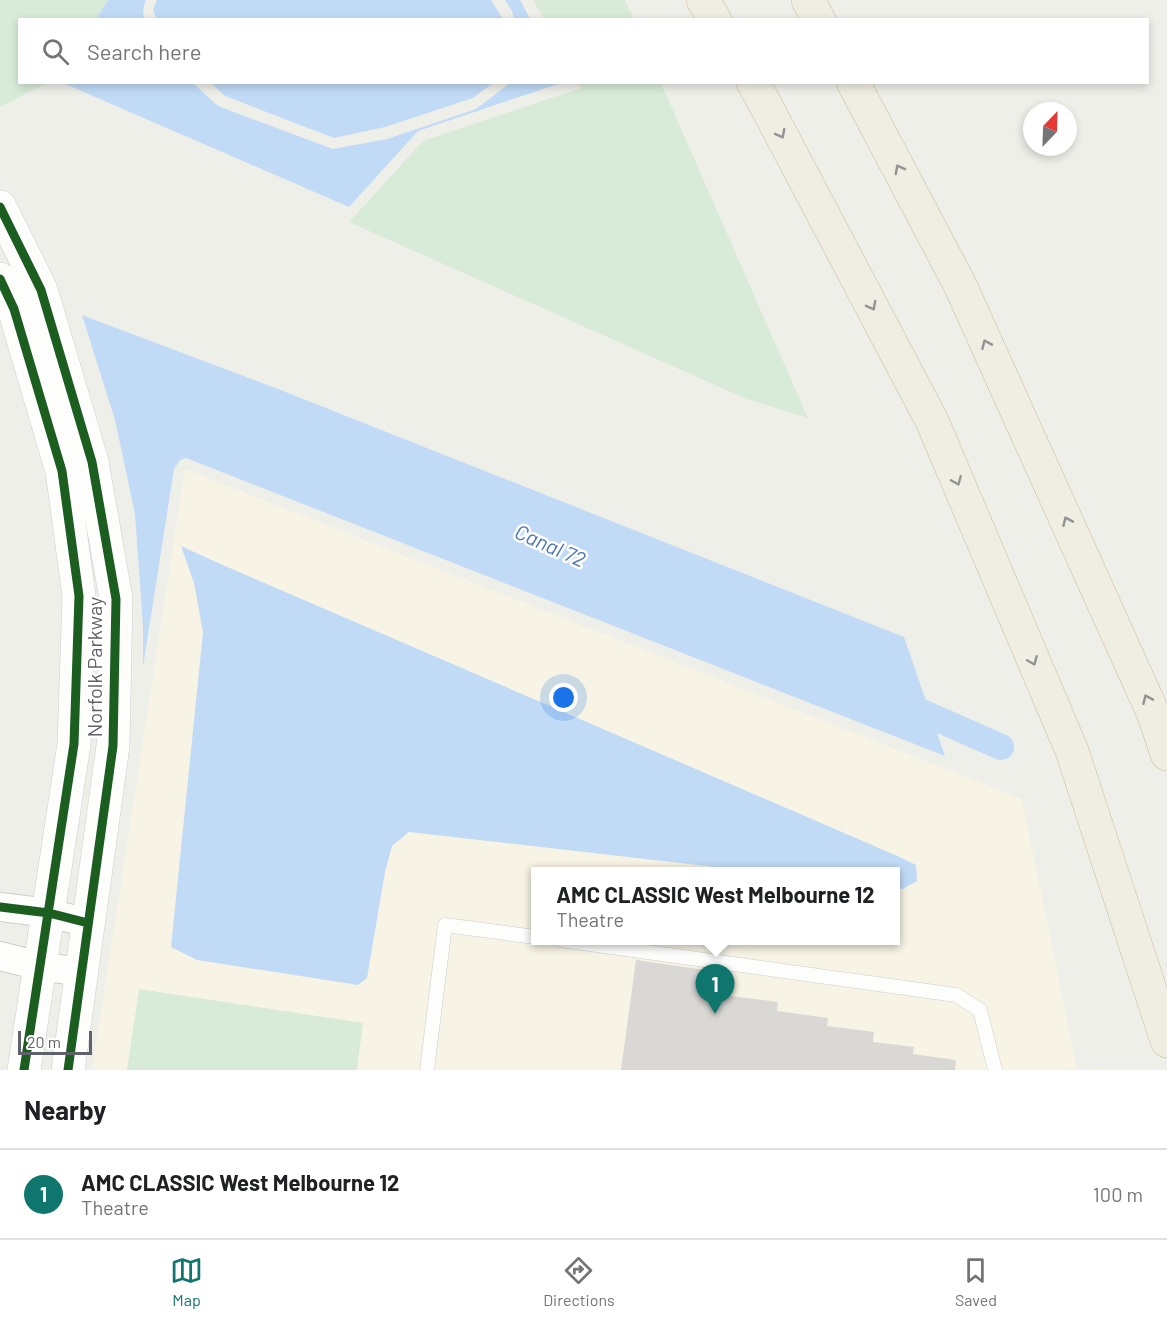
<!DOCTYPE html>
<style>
body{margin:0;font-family:Barlow,sans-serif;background:#f6f6f6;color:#202124}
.compass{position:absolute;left:1023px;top:102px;width:54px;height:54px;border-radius:50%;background:#fff;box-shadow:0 3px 9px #0003;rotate:23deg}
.scale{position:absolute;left:18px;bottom:15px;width:74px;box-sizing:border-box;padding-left:6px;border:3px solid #5f6268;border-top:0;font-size:16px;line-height:21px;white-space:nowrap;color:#5f6268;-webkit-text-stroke:4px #fff;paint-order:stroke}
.you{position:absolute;left:564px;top:698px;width:21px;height:21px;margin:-15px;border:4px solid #fff;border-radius:50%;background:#1a73e8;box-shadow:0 0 0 9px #1a73e833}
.badge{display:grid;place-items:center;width:39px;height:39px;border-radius:50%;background:#0f766e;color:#fff;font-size:20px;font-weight:700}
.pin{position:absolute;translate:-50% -50px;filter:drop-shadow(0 2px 3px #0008)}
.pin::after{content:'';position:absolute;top:32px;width:21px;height:18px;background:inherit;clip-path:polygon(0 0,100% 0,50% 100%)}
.popup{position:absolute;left:531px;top:867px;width:369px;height:78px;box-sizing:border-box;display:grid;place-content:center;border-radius:0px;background:#fff;filter:drop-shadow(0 2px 4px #0005);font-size:20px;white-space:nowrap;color:#757577}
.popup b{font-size:22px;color:#202124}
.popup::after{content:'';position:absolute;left:50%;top:100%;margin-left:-12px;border:12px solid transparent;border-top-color:#fff}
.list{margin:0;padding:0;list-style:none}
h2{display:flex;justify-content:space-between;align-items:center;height:78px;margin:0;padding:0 24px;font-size:26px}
h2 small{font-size:20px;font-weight:400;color:#757577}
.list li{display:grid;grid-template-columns:39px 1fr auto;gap:18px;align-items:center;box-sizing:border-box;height:90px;padding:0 24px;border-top:2px solid #e0e0e0}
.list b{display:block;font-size:22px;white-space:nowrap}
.list p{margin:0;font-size:20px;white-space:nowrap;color:#757577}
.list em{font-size:20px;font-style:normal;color:#757577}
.icon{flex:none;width:33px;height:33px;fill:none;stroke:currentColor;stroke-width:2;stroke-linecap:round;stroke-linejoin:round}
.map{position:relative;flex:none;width:1167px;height:1070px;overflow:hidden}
.search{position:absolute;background:#fff;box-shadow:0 3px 9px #0003;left:18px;right:18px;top:18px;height:66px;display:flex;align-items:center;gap:15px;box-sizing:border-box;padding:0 21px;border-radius:0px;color:#757577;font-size:22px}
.sheet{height:168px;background:#fff}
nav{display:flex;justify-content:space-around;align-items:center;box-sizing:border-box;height:84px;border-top:2px solid #e0e0e0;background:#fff;font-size:16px;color:#757577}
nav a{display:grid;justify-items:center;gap:3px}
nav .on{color:#0f766e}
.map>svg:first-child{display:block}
.commercial{fill:#f7f4e5;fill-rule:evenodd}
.green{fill:#d8ebd8}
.water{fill:#c1dbf7}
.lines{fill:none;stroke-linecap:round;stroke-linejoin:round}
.canal{stroke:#c1dbf7;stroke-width:26}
.building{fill:#d9d8d5}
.lane-casing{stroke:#cccdcc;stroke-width:15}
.street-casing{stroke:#cccdcc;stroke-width:30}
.secondary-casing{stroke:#cdcdcd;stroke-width:34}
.highway-casing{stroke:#c6bc97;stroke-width:34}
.lane{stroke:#fdfdfc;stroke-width:14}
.street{stroke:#fdfdfc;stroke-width:28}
.secondary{stroke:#fdfdfc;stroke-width:33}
.highway{stroke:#f0eee3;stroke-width:33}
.cycleway-casing{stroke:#fff;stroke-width:13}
.cycleway{stroke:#1b5e20;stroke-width:9}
.oneway{stroke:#929393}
.labels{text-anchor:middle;stroke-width:5;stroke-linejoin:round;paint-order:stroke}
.street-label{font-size:20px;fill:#5f6268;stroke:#fff}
.water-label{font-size:21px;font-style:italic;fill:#4b76b8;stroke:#fff}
</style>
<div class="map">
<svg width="1167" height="1070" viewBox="0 0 1167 1070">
<rect width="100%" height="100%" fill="#efefea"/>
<path class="commercial" d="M185,469L1022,799L1077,1070H92ZM535,872H895V940H535Z"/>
<path class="green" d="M0,0H108L96,19L20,20V82L47,83L0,107Z
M533,0H625L634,19H544Z
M579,83H661L808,418L744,398L349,222L423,141L581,88Z
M139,989L363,1023L357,1070H127Z"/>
<path class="water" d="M108,0H146C143,7 142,13 145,19H96Z
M157,0H491L503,19H157L153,10Z
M505,0H520L530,19H514L512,11Z
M63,83H193L218,106L333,149L387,139L476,109L510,83H561L418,131L349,207Z
M211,83H493L473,98L385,127L334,138L225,96Z
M82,315L278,389L904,637L945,756L186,458L180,460L174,469L143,667V627L135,514L115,420Z
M181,546L216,562L902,858L916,865L917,881L903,889L895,888V872L750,871L409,832L392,846L385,872L367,978L358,985L197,960L171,947L203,632L194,583Z"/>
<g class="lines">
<path class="canal" d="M899,702L1001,747"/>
</g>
<path class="building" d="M636,960L726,973L723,995L778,1002L777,1011L828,1018L827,1026L874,1032L873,1042L914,1047L913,1054L956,1060L955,1070H621Z"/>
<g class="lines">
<g class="lane-casing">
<path id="lane" d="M561,940L956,995L980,1010L995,1070
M427,1070L445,925L535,937"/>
</g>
<g class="street-casing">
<path id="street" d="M0,907L49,913L88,923
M0,956L40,966L81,972"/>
</g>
<g class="secondary-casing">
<path id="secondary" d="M0,207L41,290L92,462L116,599L113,746L68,1070
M0,279L14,309L62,471L79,596L74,744L24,1070"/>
</g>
<g class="highway-casing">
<path id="highway" d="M703,0L715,20
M808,0L819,20
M753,82L765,104L932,421L1072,751L1167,1041
M853,82L960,285L1154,715L1167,754"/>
</g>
<use href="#lane" class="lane"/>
<use href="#street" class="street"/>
<use href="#secondary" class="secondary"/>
<use href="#highway" class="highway"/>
<g class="cycleway-casing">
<path id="cycleway" d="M0,207L41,290L92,462L116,599L113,746L68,1070
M0,279L14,309L62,471L79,596L74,744L24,1070
M0,907L49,913L88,923"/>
</g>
<use href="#cycleway" class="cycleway"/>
</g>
<defs><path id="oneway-chevron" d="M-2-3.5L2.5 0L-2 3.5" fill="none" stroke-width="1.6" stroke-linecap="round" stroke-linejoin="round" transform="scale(1.5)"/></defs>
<g class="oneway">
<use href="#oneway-chevron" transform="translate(781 134) rotate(62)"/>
<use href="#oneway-chevron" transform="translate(899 169) rotate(-118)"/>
<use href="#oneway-chevron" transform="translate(872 306) rotate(62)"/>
<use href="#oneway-chevron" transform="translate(986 344) rotate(-114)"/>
<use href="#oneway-chevron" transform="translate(957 481) rotate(67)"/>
<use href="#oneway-chevron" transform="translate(1067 521) rotate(-114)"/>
<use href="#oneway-chevron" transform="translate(1033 661) rotate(67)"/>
<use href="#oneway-chevron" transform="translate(1147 699) rotate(-114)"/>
</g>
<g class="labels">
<g class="street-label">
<text transform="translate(95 667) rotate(-90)" y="7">Norfolk Parkway</text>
</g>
<g class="water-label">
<text transform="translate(550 546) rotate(24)" y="7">Canal 72</text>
</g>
</g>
</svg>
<svg class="compass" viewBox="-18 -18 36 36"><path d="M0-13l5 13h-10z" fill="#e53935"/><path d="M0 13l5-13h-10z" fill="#757577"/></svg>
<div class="scale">20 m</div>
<div class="you"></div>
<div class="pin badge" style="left:715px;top:1014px">1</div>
<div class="popup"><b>AMC CLASSIC West Melbourne 12</b>Theatre</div>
<div class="search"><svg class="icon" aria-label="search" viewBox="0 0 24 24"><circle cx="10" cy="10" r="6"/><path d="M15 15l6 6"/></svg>Search here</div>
</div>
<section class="sheet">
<h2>Nearby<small></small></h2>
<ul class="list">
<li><span class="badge">1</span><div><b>AMC CLASSIC West Melbourne 12</b><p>Theatre</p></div><em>100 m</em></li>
</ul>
</section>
<nav>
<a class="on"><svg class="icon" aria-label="map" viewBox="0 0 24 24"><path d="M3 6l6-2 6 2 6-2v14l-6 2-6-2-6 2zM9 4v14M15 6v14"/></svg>Map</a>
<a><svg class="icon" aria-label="directions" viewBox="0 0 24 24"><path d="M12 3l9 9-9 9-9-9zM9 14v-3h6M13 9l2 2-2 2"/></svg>Directions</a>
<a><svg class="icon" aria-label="saved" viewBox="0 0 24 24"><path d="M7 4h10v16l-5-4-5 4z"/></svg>Saved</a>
</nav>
